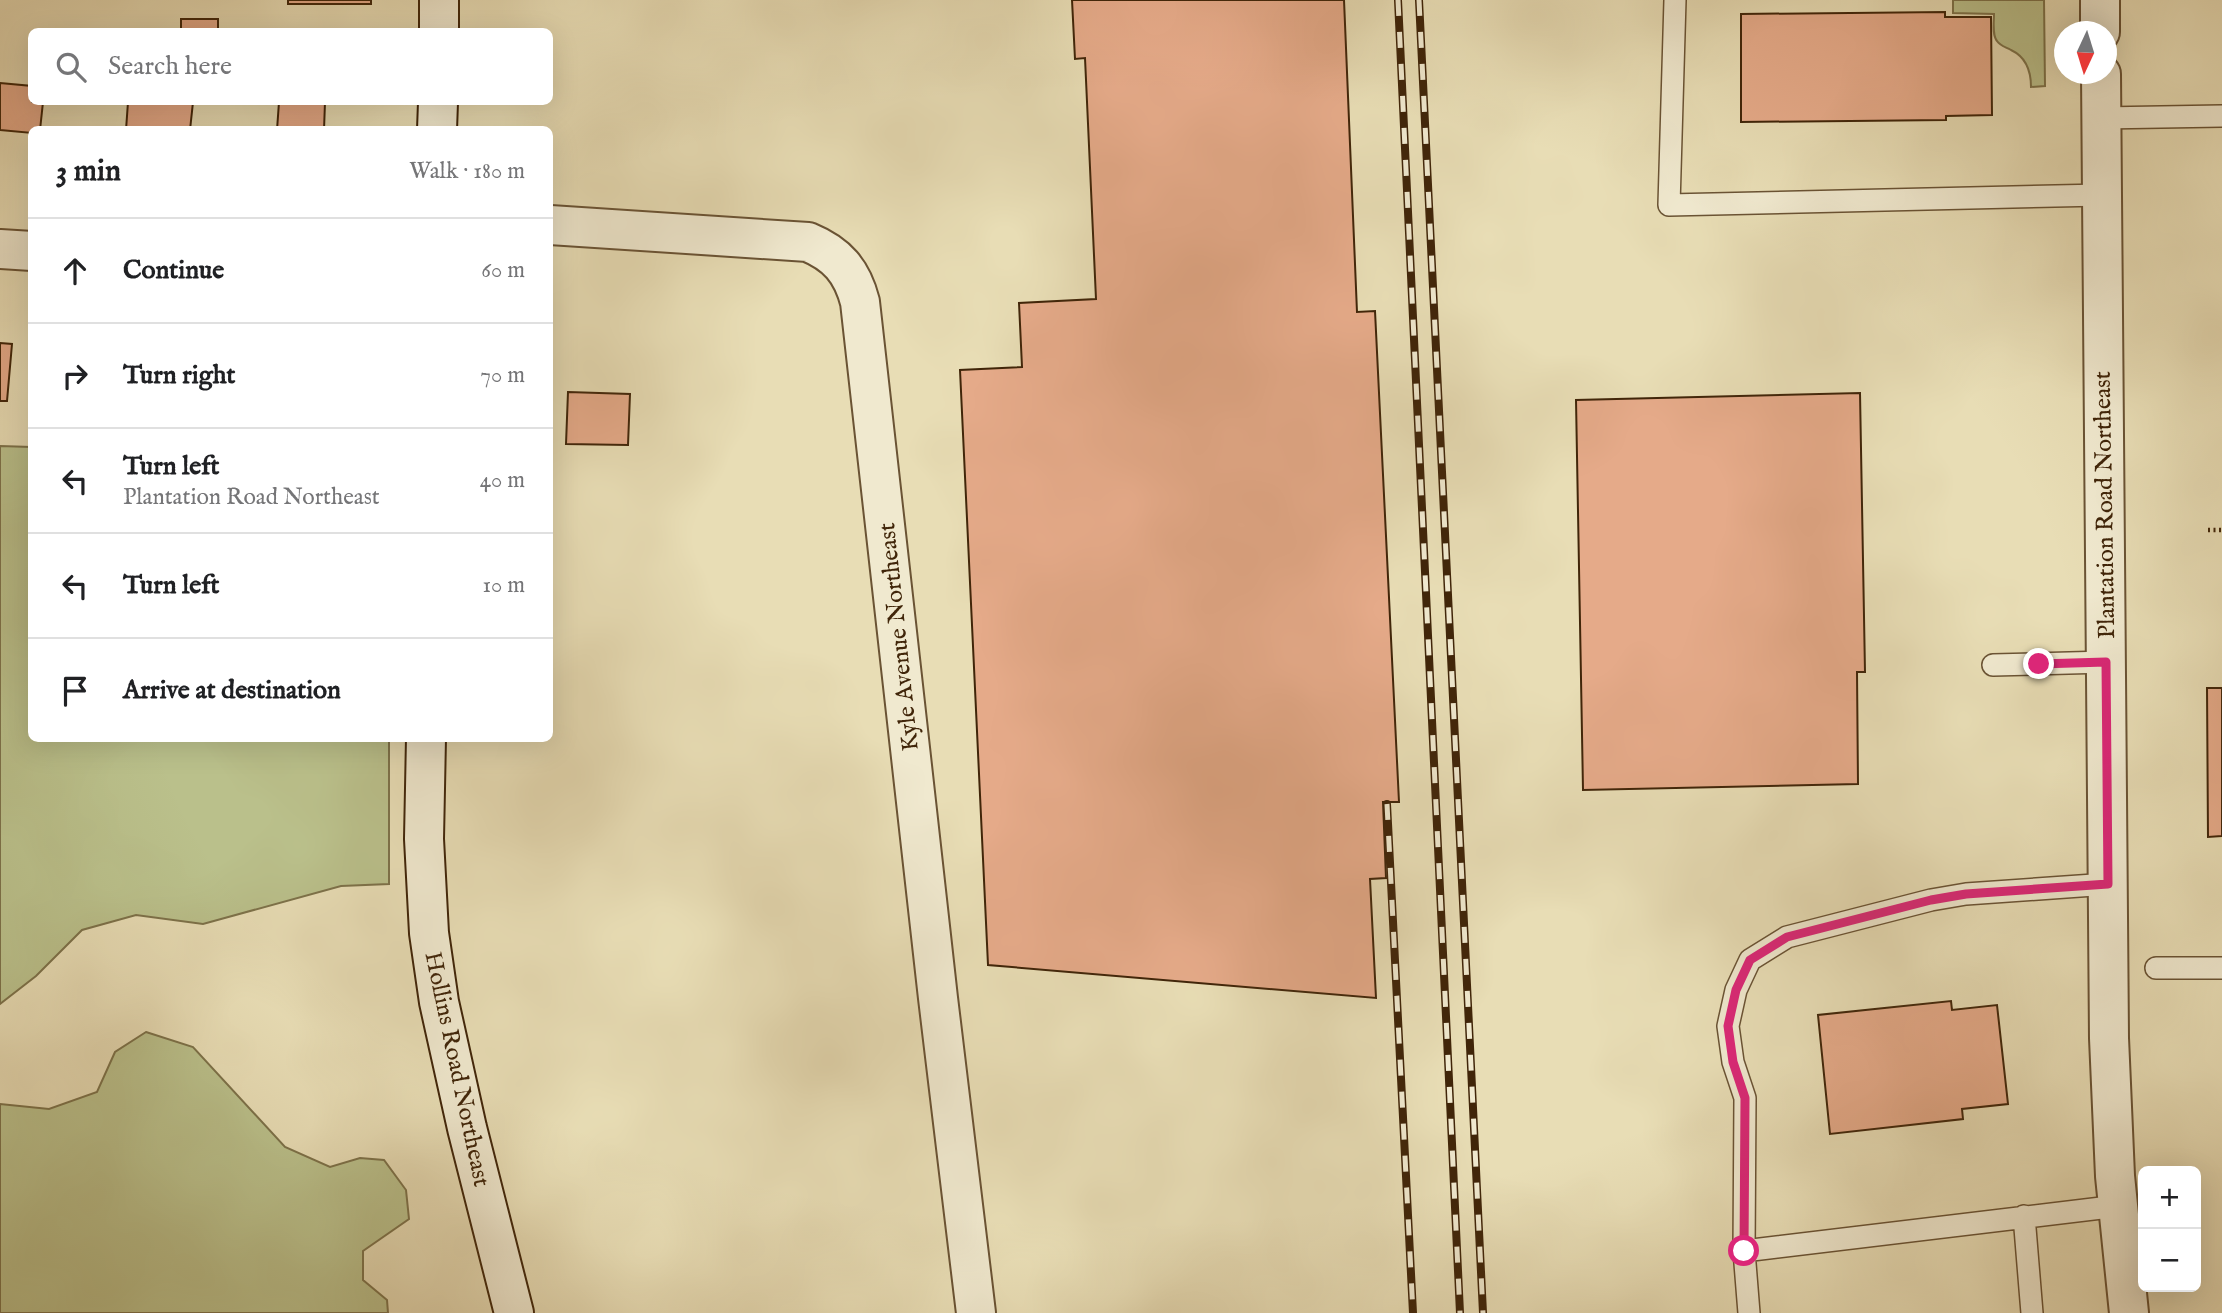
<!DOCTYPE html>
<meta charset="utf-8">
<style>
body{margin:0;font-family:"IM FELL English",serif;background:#f2f2f2;color:#202124}
.controls{position:absolute;right:21px;bottom:21px;display:grid;overflow:hidden;border-radius:10px;box-shadow:0 7px 28px #0002}
.controls button{width:63px;height:63px;display:grid;place-items:center;padding:0;border:0;border-bottom:2px solid #e0e0e0;background:#fff;color:#202124;font:35px sans-serif}
.compass{position:absolute;left:2054px;top:21px;width:63px;height:63px;border-radius:50%;background:#fff;box-shadow:0 7px 28px #0002;rotate:184deg}
.stop{position:absolute;width:21px;height:21px;margin:-16px;border:5px solid #db2777;border-radius:50%;background:#fff}
.stop.end{background:#db2777;border-color:#fff;box-shadow:0 2px 7px #0008}
.list{margin:0;padding:0;list-style:none}
h2{display:flex;justify-content:space-between;align-items:center;height:91px;margin:0;padding:0 28px;font-size:30px}
h2 small{font-size:23px;font-weight:400;color:#757577}
.list li{display:grid;grid-template-columns:46px 1fr auto;gap:21px;align-items:center;box-sizing:border-box;height:105px;padding:0 28px;border-top:2px solid #e0e0e0}
.list b{display:block;font-size:26px;white-space:nowrap}
.list p{margin:0;font-size:23px;white-space:nowrap;color:#757577}
.list em{font-size:23px;font-style:normal;color:#757577}
.icon{flex:none;width:38px;height:38px;fill:none;stroke:currentColor;stroke-width:2;stroke-linecap:round;stroke-linejoin:round}
.map{position:relative;flex:none;width:2222px;height:1313px;overflow:hidden}
.search{position:absolute;background:#fff;box-shadow:0 7px 28px #0002;left:28px;top:28px;width:525px;height:77px;display:flex;align-items:center;gap:18px;box-sizing:border-box;padding:0 24px;border-radius:10px;color:#757577;font-size:26px}
.panel{position:absolute;background:#fff;box-shadow:0 7px 28px #0002;left:28px;top:126px;width:525px;height:616px;border-radius:10px}
.map>svg:first-child{display:block}
.green{fill:#bac08b;stroke:#7d724a;stroke-width:2}
.building{fill:#e5aa89;stroke:#402509;stroke-width:2}
.lines{fill:none;stroke-linecap:round;stroke-linejoin:round}
.service-casing{stroke:#6a5334;stroke-width:24}
.minor-casing{stroke:#6a5334;stroke-width:42}
.tertiary-casing{stroke:#6a5334;stroke-width:42}
.secondary-casing{stroke:#402509;stroke-width:42}
.path{stroke:#402509;stroke-width:4.5;stroke-dasharray:2 3.5;stroke-linecap:butt}
.service{stroke:#f0e9cf;stroke-width:21}
.minor{stroke:#f0e9cf;stroke-width:38}
.tertiary{stroke:#f0e9cf;stroke-width:38}
.secondary{stroke:#f0e9cf;stroke-width:38}
.rail-casing{stroke:#402509;stroke-width:8}
.rail{stroke:#f0e9cf;stroke-width:5;stroke-dasharray:16;stroke-linecap:butt}
.route{stroke:#db2777;stroke-width:9}
.labels{text-anchor:middle;stroke-width:7;stroke-linejoin:round;paint-order:stroke}
.street-label{font-size:24px;fill:#402509;stroke:#f0e9cf}
</style>
<div class="map">
<svg width="2222" height="1313" viewBox="0 0 2222 1313">
<rect width="100%" height="100%" fill="#e8ddb5"/>
<filter id="stains"><feTurbulence type="fractalNoise" baseFrequency=".00286" numOctaves="4"/><feColorMatrix values="0 0 0 0 .2 0 0 0 0 .09 0 0 0 0 .02 0 0 0 .5 -.17"/></filter>
<radialGradient id="worn" r=".72"><stop offset=".6" stop-color="#630" stop-opacity="0"/><stop offset="1" stop-color="#630" stop-opacity=".3"/></radialGradient>
<path class="green" d="M1953,0H2044L2045,86L2031,87C2031,72 2026,57 2011,50C2006,47 2000,46 1997,41C1992,35 1994,22 1994,14L1953,13Z
M0,446L31,447L32,738L389,739V884L341,886L203,924L136,915L82,930L36,976L0,1004Z
M146,1032L193,1047L285,1147L330,1167L360,1158L384,1160L406,1190L409,1219L363,1251V1280L387,1300L388,1313H0V1104L49,1109L97,1092L115,1052Z"/>
<path class="building" d="M288,0H371V4H288Z
M1072,0H1344L1357,312L1375,311L1399,802H1383L1386,878L1370,879L1376,998L988,965L960,370L1022,367L1019,303L1096,299L1085,58L1075,59Z
M1945,12V17H1991L1992,115L1946,116V120L1741,122V14Z
M181,19H218V32H181Z
M0,83L32,86V102H43L40,130H32V133L0,130Z
M128,102H193L190,130H126Z
M279,102H325L324,130H277Z
M0,343L12,344L7,401H0Z
M568,392L630,394L628,445L566,444Z
M1860,393L1865,672H1857L1858,784L1583,790L1576,400Z
M2207,688H2222V836L2208,837Z
M1951,1001L1952,1010L1997,1005L2008,1104L1962,1109L1963,1119L1830,1134L1818,1015Z"/>
<g class="lines">
<g class="service-casing">
<path id="service" d="M1675,0L1669,205L2102,195
M2101,118L2222,116
M1993,665L2106,662
M2156,968H2222
M2024,1216L2032,1313
M1744,1251L1745,1098L1733,1062L1728,1026L1736,990L1750,960L1787,937L1931,900L1966,894L2108,884
M1749,1313L1744,1251L2118,1206"/>
</g>
<g class="minor-casing">
<path id="minor" d="M550,225L808,242C837,254 852,271 860,302L938,998L976,1313
M0,249L32,251"/>
</g>
<g class="tertiary-casing">
<path id="tertiary" d="M2100,0V32
M2101,74L2109,1038L2115,1176L2129,1313"/>
</g>
<g class="secondary-casing">
<path id="secondary" d="M439,32V0
M437,130L438,102
M426,738L424,839L429,933L439,1002L467,1128L514,1313"/>
</g>
<path class="path" d="M2208,530H2222"/>
<use href="#service" class="service"/>
<use href="#minor" class="minor"/>
<use href="#tertiary" class="tertiary"/>
<use href="#secondary" class="secondary"/>
<g class="rail-casing">
<path id="rail" d="M1398,0L1460,1313
M1419,0L1483,1313
M1387,804L1413,1313"/>
</g>
<use href="#rail" class="rail"/>
</g>
<g class="lines">
<path class="route" d="M1744,1251L1745,1098L1733,1062L1728,1026L1736,990L1750,960L1787,937L1931,900L1966,894L2108,884L2106,662L2039,664"/>
</g>
<g class="labels">
<g class="street-label">
<text transform="translate(2104 505) rotate(-91)" y="8">Plantation Road Northeast</text>
<text transform="translate(898 637) rotate(-96)" y="8">Kyle Avenue Northeast</text>
<text transform="translate(458 1069) rotate(78)" y="8">Hollins Road Northeast</text>
</g>
</g>
<rect width="100%" height="100%" filter="url(#stains)"/>
<rect width="100%" height="100%" fill="url(#worn)"/>
</svg>
<div class="controls">
<button>+</button>
<button>−</button>
</div>
<svg class="compass" viewBox="-18 -18 36 36"><path d="M0-13l5 13h-10z" fill="#e53935"/><path d="M0 13l5-13h-10z" fill="#757577"/></svg>
<div class="stop" style="left:1744px;top:1251px"></div>
<div class="stop end" style="left:2039px;top:664px"></div>
<div class="search"><svg class="icon" aria-label="search" viewBox="0 0 24 24"><circle cx="10" cy="10" r="6"/><path d="M15 15l6 6"/></svg>Search here</div>
<section class="panel">
<h2>3 min<small>Walk · 180 m</small></h2>
<ul class="list">
<li><svg class="icon" aria-label="ahead" viewBox="0 0 24 24"><path d="M12 20V5M6 11l6-6 6 6"/></svg><div><b>Continue</b></div><em>60 m</em></li>
<li><svg class="icon" aria-label="right" viewBox="0 0 24 24"><path d="M7 20v-9h11M14 6l5 5-5 5"/></svg><div><b>Turn right</b></div><em>70 m</em></li>
<li><svg class="icon" aria-label="left" viewBox="0 0 24 24"><path d="M17 20v-9H6M10 6l-5 5 5 5"/></svg><div><b>Turn left</b><p>Plantation Road Northeast</p></div><em>40 m</em></li>
<li><svg class="icon" aria-label="left" viewBox="0 0 24 24"><path d="M17 20v-9H6M10 6l-5 5 5 5"/></svg><div><b>Turn left</b></div><em>10 m</em></li>
<li><svg class="icon" aria-label="arrive" viewBox="0 0 24 24"><path d="M6 21V4h12l-3 4 3 4H6"/></svg><div><b>Arrive at destination</b></div></li>
</ul>
</section>
</div>
